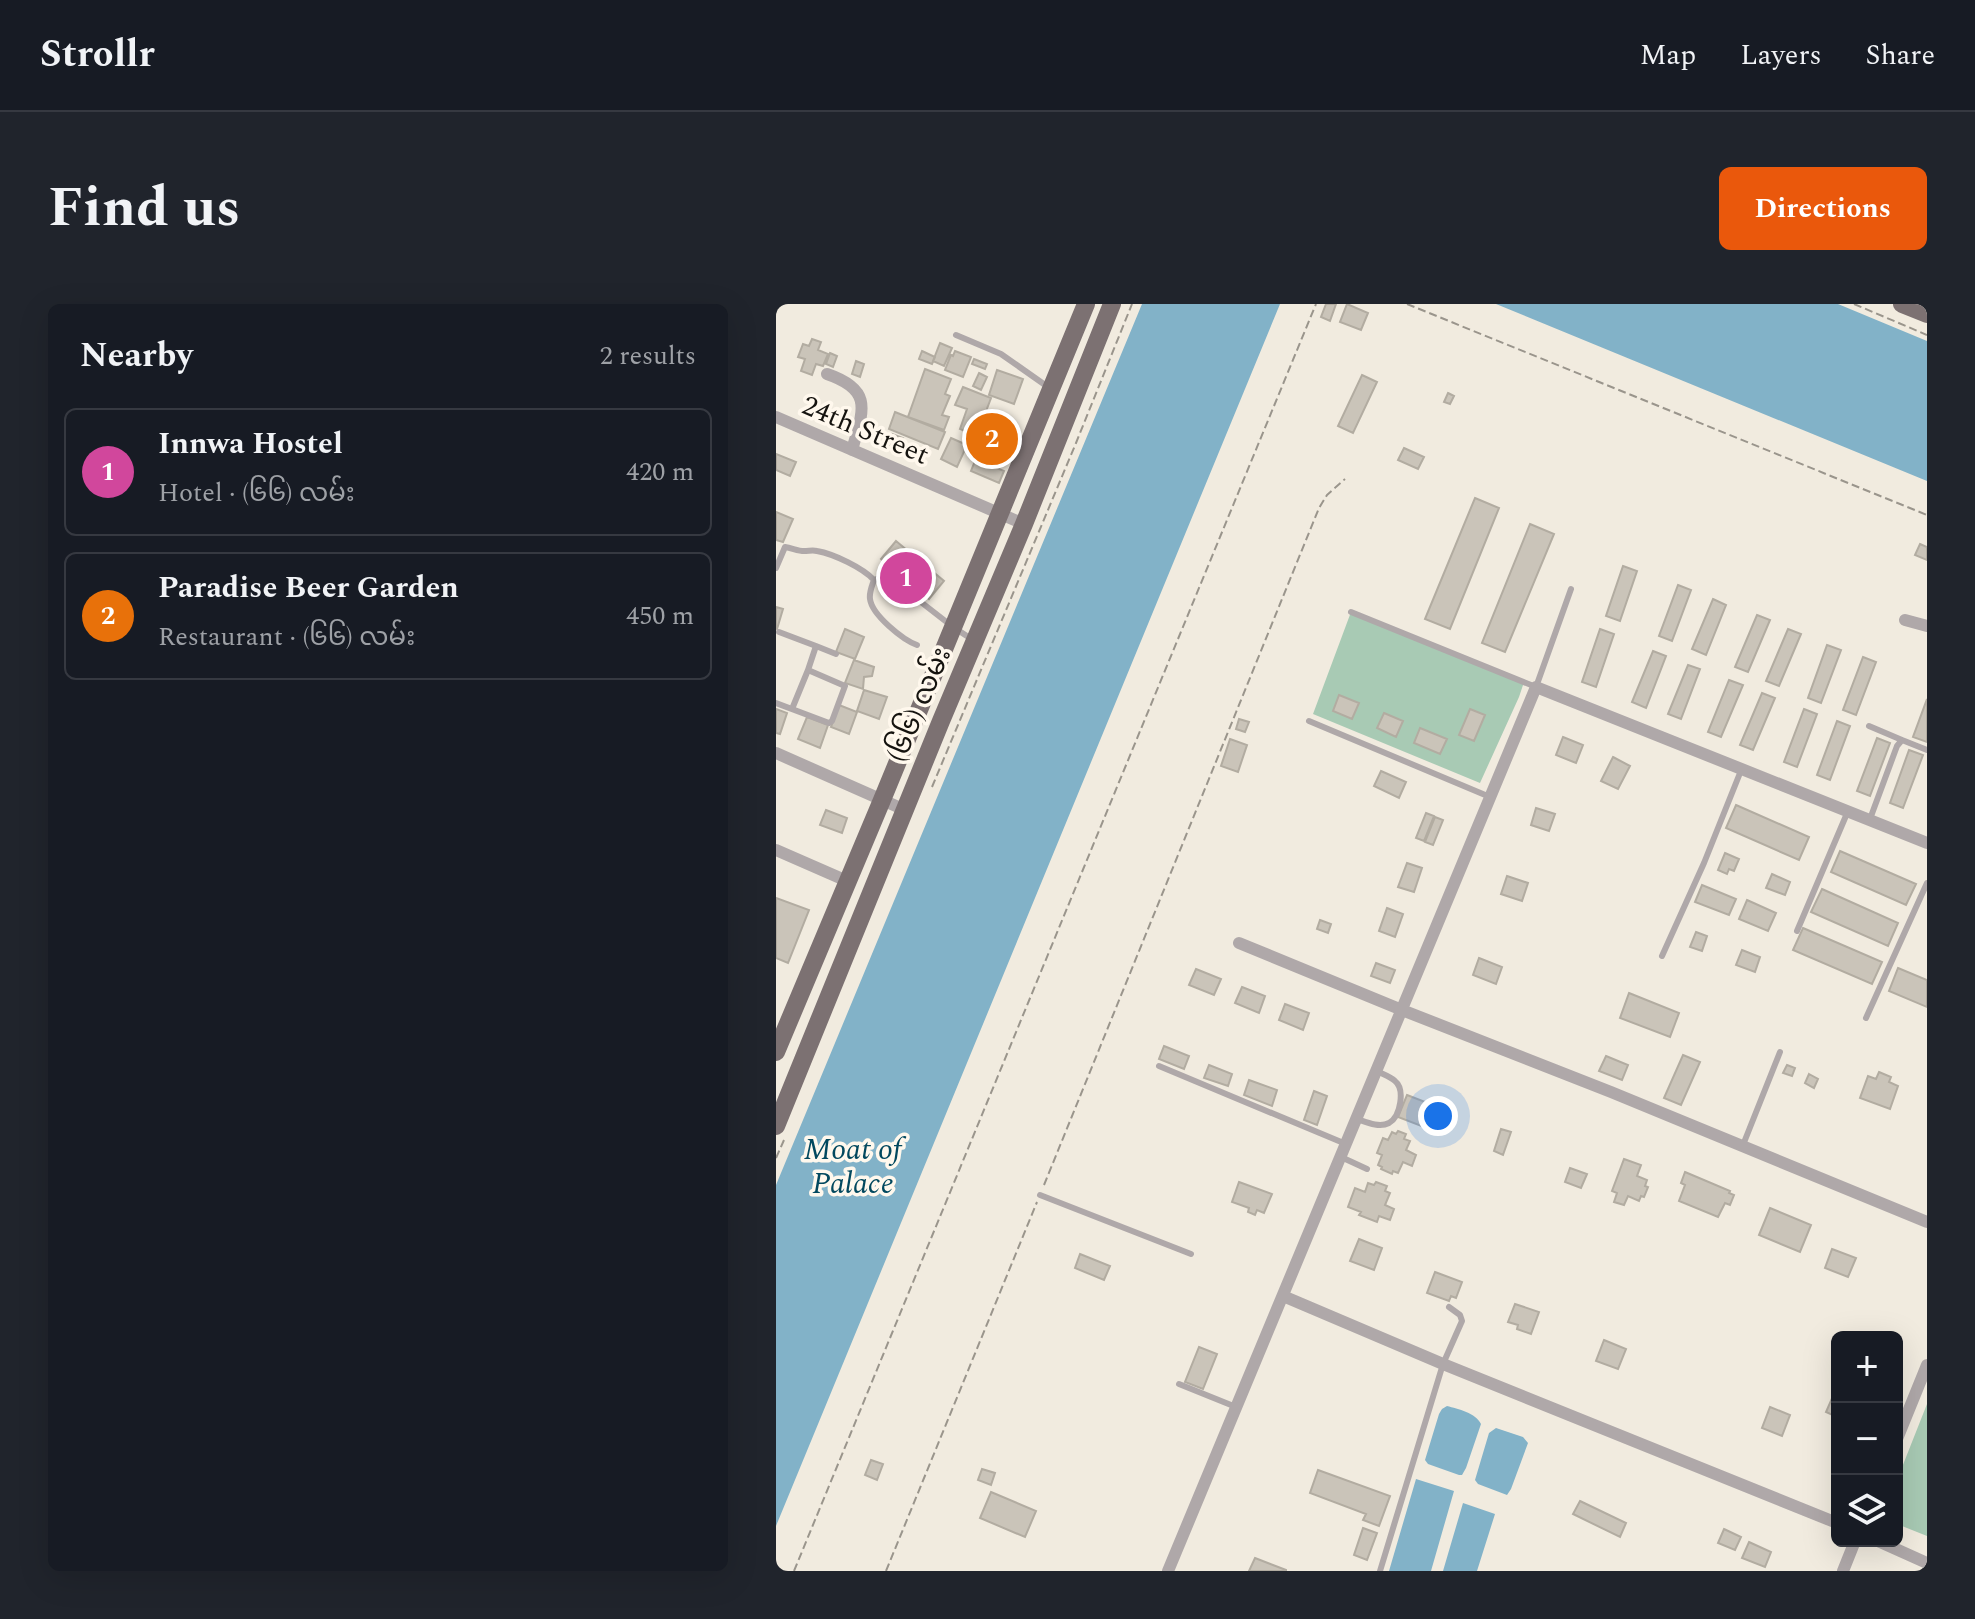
<!DOCTYPE html>
<meta charset="utf-8">
<style>
body{margin:0;font-family:Spectral,"Noto Sans Myanmar",serif;background:#20242c;color:#f1f3f6}
.controls{position:absolute;right:24px;bottom:24px;display:grid;overflow:hidden;border-radius:12px;box-shadow:0 8px 32px #0002}
.controls button{width:72px;height:72px;display:grid;place-items:center;padding:0;border:0;border-bottom:2px solid #363941;background:#171b24;color:#f1f3f6;font:40px sans-serif}
.you{position:absolute;left:662px;top:812px;width:28px;height:28px;margin:-20px;border:6px solid #fff;border-radius:50%;background:#1a73e8;box-shadow:0 0 0 12px #1a73e833}
.badge{display:grid;place-items:center;width:52px;height:52px;border-radius:50%;background:#ea580c;color:#fff;font-size:26px;font-weight:700}
.pin{position:absolute;translate:-50% -50%;border:4px solid #fff;box-shadow:0 2px 8px #0006}
.list{margin:0;padding:0;list-style:none}
h2{display:flex;justify-content:space-between;align-items:center;height:104px;margin:0;padding:0 32px;font-size:34px}
h2 small{font-size:26px;font-weight:400;color:#9ea1a6}
.list li{display:grid;grid-template-columns:52px 1fr auto;gap:24px;align-items:center;box-sizing:border-box;height:128px;margin:0 16px 16px;padding:0 16px;border:2px solid #363941;border-radius:12px}
.list b{display:block;font-size:30px;white-space:nowrap}
.list p{margin:0;font-size:26px;white-space:nowrap;color:#9ea1a6}
.list em{font-size:26px;font-style:normal;color:#9ea1a6}
.icon{flex:none;width:44px;height:44px;fill:none;stroke:currentColor;stroke-width:2;stroke-linecap:round;stroke-linejoin:round}
.map{position:relative;flex:none;width:1151px;height:1267px;overflow:hidden;border-radius:12px}
header{display:flex;align-items:center;gap:48px;box-sizing:border-box;height:112px;padding:0 40px;background:#171b24;border-bottom:2px solid #363941}
header strong{font-size:38px}
nav{display:flex;gap:44px;margin-inline-start:auto;font-size:28px}
.intro{display:flex;align-items:center;justify-content:space-between;box-sizing:border-box;height:192px;padding:0 48px}
h1{margin:0;font-size:56px}
.button{padding:20px 36px;border-radius:12px;background:#ea580c;color:#fff;font-size:28px;font-weight:700}
main{display:flex;gap:48px;padding:0 48px}
aside{flex:1;background:#171b24;border-radius:12px;box-shadow:0 8px 32px #0002}
.map>svg:first-child{display:block}
.green{fill:#a8cab4}
.water{fill:#82b2c8}
.building{fill:#cac4b9;stroke:#b2aca1;stroke-width:2}
.lines{fill:none;stroke-linecap:round;stroke-linejoin:round}
.path{stroke:#9a958c;stroke-width:2;stroke-dasharray:8 4;stroke-linecap:butt}
.service{stroke:#afa8a9;stroke-width:6}
.minor{stroke:#afa8a9;stroke-width:12}
.primary{stroke:#7c7172;stroke-width:18}
.labels{text-anchor:middle;stroke-width:7;stroke-linejoin:round;paint-order:stroke}
.street-label{font-size:28px;fill:#15130f;stroke:#fff8ed}
.water-label{font-size:30px;font-style:italic;fill:#02485e;stroke:#fff8ed}
</style>
<header>
<strong>Strollr</strong>
<nav><a>Map</a><a>Layers</a><a>Share</a></nav>
</header>
<div class="intro"><h1>Find us</h1><a class="button">Directions</a></div>
<main>
<aside>
<h2>Nearby<small>2 results</small></h2>
<ul class="list">
<li><span class="badge" style="background:#d1479c">1</span><div><b>Innwa Hostel</b><p>Hotel · (၆၆) လမ်း</p></div><em>420 m</em></li>
<li><span class="badge" style="background:#e8710a">2</span><div><b>Paradise Beer Garden</b><p>Restaurant · (၆၆) လမ်း</p></div><em>450 m</em></li>
</ul>
</aside>
<div class="map">
<svg width="1151" height="1267" viewBox="0 0 1151 1267">
<rect width="100%" height="100%" fill="#f1ebdf"/>
<path class="green" d="M575,308L748,378L743,393L704,479L537,410Z
M1151,1100V1232L1121,1220V1176Z"/>
<path class="water" d="M366,0H504L0,1222V881Z
M720,0H1062L1151,37V177Z
M671,1102C682,1105 700,1109 705,1120L690,1164L686,1171H683L652,1160L649,1156L663,1110L666,1105Z
M720,1124L747,1133L752,1139L735,1185L731,1191L702,1180L699,1176L713,1129Z
M640,1175L678,1187L655,1267H613Z
M687,1199L719,1210L701,1267H667Z"/>
<path class="building" d="M550,0H560L554,17L545,13Z
M571,0L592,9L585,26L564,18Z
M36,35L45,38L42,46L52,50L47,62L40,60L36,71L25,67L29,55L22,53L27,40L33,42Z
M164,39L176,44L168,62L157,57Z
M146,47L159,53L156,60L143,55Z
M179,47L195,53L187,73L169,66L175,51L177,52Z
M54,49L61,52L57,63L50,60Z
M198,55L211,60L209,65L196,60Z
M80,57L88,60L84,73L76,70Z
M149,65L175,75L169,90L174,92L166,111L173,113L168,126L132,113Z
M221,66L247,75L238,100L213,91Z
M203,69L211,73L205,86L197,82Z
M586,71L601,78L577,129L562,122Z
M187,83L215,94L207,115L205,114L198,131L184,125L191,105L179,101Z
M672,89L678,92L674,100L668,98Z
M119,108L169,128L162,145L113,125Z
M116,130L127,134L123,145L112,140Z
M175,134L191,141L181,163L165,155Z
M628,144L648,153L642,165L622,156Z
M203,147L222,154L218,163L228,167L223,179L195,167Z
M0,150L20,158L14,172L0,166Z
M699,194L723,204L674,325L649,315Z
M0,208L17,215L7,238L0,236Z
M754,220L778,230L729,348L706,339Z
M120,237L168,277L153,295L137,282L130,290L116,278L122,270L105,255Z
M1144,240L1151,243V256L1139,251Z
M847,262L861,267L844,317L830,312Z
M902,281L915,286L896,337L883,332Z
M937,295L950,301L930,351L916,345Z
M0,303L7,305L1,325L0,324Z
M981,311L994,316L972,368L959,363Z
M69,325L88,333L79,355L60,348Z
M824,325L838,330L820,383L806,378Z
M1012,325L1025,330L1003,382L990,377Z
M1051,341L1065,346L1045,399L1032,394Z
M877,347L890,352L870,404L856,398Z
M1087,353L1100,358L1080,411L1067,406Z
M78,356L98,363L96,372L88,373L87,385L69,379Z
M912,361L924,365L905,415L892,410Z
M953,376L967,381L945,433L932,428Z
M88,386L111,393L103,415L81,407Z
M986,389L999,394L977,446L964,441Z
M563,391L583,399L576,415L557,407Z
M1151,395V438L1137,433Z
M63,401L81,408L73,430L55,423Z
M0,405L11,409L4,430L0,429Z
M694,405L709,411L698,437L683,431Z
M1028,405L1041,410L1021,463L1008,458Z
M608,409L627,417L620,433L601,424Z
M31,413L52,421L44,444L22,435Z
M463,415L473,418L469,428L460,425Z
M1061,417L1074,422L1054,476L1041,471Z
M644,424L671,435L664,450L638,439Z
M787,433L807,441L800,459L780,451Z
M1101,434L1114,439L1094,492L1081,487Z
M454,435L471,441L462,468L445,462Z
M1133,446L1147,451L1127,504L1114,499Z
M837,453L854,462L842,485L825,477Z
M605,467L630,478L623,494L598,482Z
M960,501L1033,533L1023,556L950,524Z
M760,504L779,510L773,527L755,521Z
M50,506L71,514L66,529L44,521Z
M650,509L658,512L648,537L640,534Z
M659,513L667,516L657,541L649,538Z
M1064,547L1140,580L1130,601L1055,568Z
M949,549L963,555L958,567L953,565L951,570L942,566Z
M631,559L646,564L638,588L622,583Z
M996,570L1014,578L1009,591L990,584Z
M731,572L752,579L746,597L725,590Z
M926,581L960,595L953,611L919,598Z
M1046,585L1122,619L1112,642L1035,608Z
M0,594L33,606L12,659L0,654Z
M971,596L1000,609L992,627L963,615Z
M611,604L627,610L619,633L603,627Z
M544,616L555,620L552,629L541,625Z
M1027,624L1106,658L1096,680L1017,646Z
M920,628L931,632L926,647L914,643Z
M966,646L984,653L979,668L960,661Z
M703,654L726,663L720,680L697,671Z
M600,659L619,666L614,679L595,672Z
M1122,664L1151,676V703L1113,687Z
M420,665L445,675L438,691L413,681Z
M466,683L489,692L483,709L459,699Z
M853,689L903,709L894,733L844,714Z
M509,700L533,709L527,726L503,716Z
M388,742L413,752L408,765L383,755Z
M907,751L924,758L905,801L888,794Z
M830,752L852,761L846,776L823,767Z
M433,761L456,770L452,782L428,774Z
M1011,761L1019,764L1016,772L1007,769Z
M1103,768L1115,773L1113,778L1122,782L1114,805L1084,794L1092,772L1100,775Z
M1033,770L1042,775L1038,784L1029,779Z
M473,776L501,786L496,802L468,791Z
M538,787L551,792L541,821L528,816Z
M631,791L657,801L648,823L622,813Z
M725,825L735,828L727,851L718,847Z
M622,827L630,830L628,835L634,837L630,846L640,851L636,862L627,858L622,869L617,867L616,870L605,865L606,863L602,861L606,851L601,849L607,834L612,836L616,828L620,830Z
M848,855L865,861L861,872L871,876L869,882L872,883L868,893L865,892L863,897L852,892L848,901L838,898L841,889L836,887Z
M794,864L811,870L805,884L789,878Z
M909,868L954,887L953,889L958,891L954,901L949,899L942,913L903,897L909,881L905,879Z
M463,878L496,890L488,909L481,906L479,911L472,908L473,904L456,898Z
M600,878L611,882L609,887L614,889L609,901L618,905L614,916L603,912L601,918L583,911L585,908L572,903L579,884L589,888L592,879L598,881Z
M994,904L1035,921L1024,948L983,931Z
M583,935L606,944L598,966L574,957Z
M1056,945L1080,954L1072,973L1049,964Z
M304,950L334,962L328,976L299,964Z
M659,968L686,978L680,994L675,992L673,997L651,989Z
M739,1000L763,1008L755,1030L741,1025L742,1021L732,1018Z
M828,1036L850,1045L842,1065L820,1057Z
M423,1043L441,1050L427,1085L409,1078Z
M1057,1092L1061,1094V1113L1050,1108Z
M994,1103L1014,1111L1006,1132L986,1124Z
M95,1156L107,1160L101,1176L89,1171Z
M206,1165L219,1169L215,1181L202,1176Z
M542,1166L614,1192L603,1222L587,1216L590,1210L534,1189Z
M215,1188L260,1207L249,1233L204,1214Z
M804,1197L850,1219L844,1233L797,1210Z
M587,1224L601,1229L591,1256L578,1251Z
M948,1225L965,1233L959,1246L942,1239Z
M973,1238L995,1248L989,1263L966,1254Z
M479,1254L510,1266V1267H473Z"/>
<g class="lines">
<path class="path" d="M631,0L1151,211
M1078,0L1151,31
M156,483L300,139L356,0
M0,854L8,836
M268,881L543,204L551,191L569,175
M18,1267L540,0
M110,1267L261,898"/>
<path class="service" d="M180,31L225,50L272,83
M0,264L9,243C16,244 22,247 28,247C33,247 37,246 41,247C58,250 87,264 98,276
M575,308L760,383L795,285
M3,328L40,342L32,366
M141,341C127,336 96,311 94,295C93,288 96,282 98,276L109,272L114,274L177,323L197,336
M40,342L60,350
M0,399L53,419L56,417L69,382L32,366L16,405
M533,417L714,493
M1093,422L1126,436
M1094,515L1121,442L1126,436L1151,446
M1021,627L1072,507
M886,652L928,559L966,464
M1090,714L1151,579
M383,762L570,840
M581,815C590,818 603,824 613,819C625,812 629,785 619,777C614,772 606,770 601,767
M967,841L1004,748
M565,853L591,865
M264,891L415,950
M403,1080L460,1103
M604,1267L667,1060L686,1017L684,1011L673,1003"/>
<path class="minor" d="M51,70C98,86 87,107 76,146
M0,113L248,220
M1129,316L1151,322
M0,449L129,506
M0,546L71,577
M463,639L626,706L835,788L1151,918
M507,992L667,1060L1061,1219
M1121,1135L1151,1061
M1102,1237L1151,1259
M392,1267L760,383L1151,539
M1067,1267L1079,1237"/>
<path class="primary" d="M1126,0L1151,10
M0,748L106,496L310,0
M0,822L165,417L248,220L336,0"/>
</g>
<g class="labels">
<g class="street-label">
<text transform="translate(90 125) rotate(23)" y="10">24th Street</text>
<text transform="translate(142 400) rotate(-67)" y="10">(၆၆) လမ်း</text>
</g>
<g class="water-label">
<text x="77" y="855">Moat of<tspan x="77" dy="34">Palace</tspan></text>
</g>
</g>
</svg>
<div class="controls">
<button>+</button>
<button>−</button>
<button><svg class="icon" aria-label="layers" viewBox="0 0 24 24"><path d="M12 4l9 5-9 5-9-5zM3 14l9 5 9-5"/></svg></button>
</div>
<div class="you"></div>
<div class="pin badge" style="left:130px;top:274px;background:#d1479c">1</div>
<div class="pin badge" style="left:216px;top:135px;background:#e8710a">2</div>
</div>
</main>
